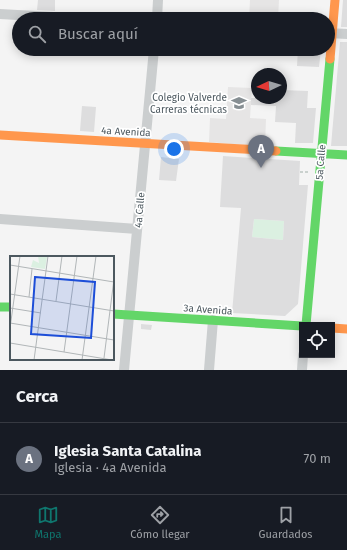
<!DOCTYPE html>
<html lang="es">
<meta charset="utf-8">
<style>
body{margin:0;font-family:"Fira Sans",sans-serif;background:#20242c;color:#f1f3f6}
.controls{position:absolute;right:12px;bottom:12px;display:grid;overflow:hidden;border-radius:0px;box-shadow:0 2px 10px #0003}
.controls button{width:36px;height:36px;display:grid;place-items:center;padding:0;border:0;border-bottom:1px solid #363941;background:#171b24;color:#f1f3f6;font:20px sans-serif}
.compass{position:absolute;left:251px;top:68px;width:36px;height:36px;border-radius:50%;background:#171b24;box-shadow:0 2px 10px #0003;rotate:266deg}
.you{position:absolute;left:174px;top:149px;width:14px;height:14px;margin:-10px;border:3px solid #fff;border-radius:50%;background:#1a73e8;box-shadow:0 0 0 6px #1a73e833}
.badge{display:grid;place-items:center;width:26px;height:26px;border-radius:50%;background:#0f766e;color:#fff;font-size:13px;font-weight:700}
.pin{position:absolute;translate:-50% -33px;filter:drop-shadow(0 1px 2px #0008)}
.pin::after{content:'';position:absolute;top:21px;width:14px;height:12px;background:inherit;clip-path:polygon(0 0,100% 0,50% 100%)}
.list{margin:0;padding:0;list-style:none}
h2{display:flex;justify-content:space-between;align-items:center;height:52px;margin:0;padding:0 16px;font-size:17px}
h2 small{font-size:13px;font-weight:400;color:#9ea1a6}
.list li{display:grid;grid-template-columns:26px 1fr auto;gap:12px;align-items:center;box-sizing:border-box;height:72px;padding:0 16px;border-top:1px solid #363941}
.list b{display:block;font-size:15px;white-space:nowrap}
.list p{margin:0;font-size:13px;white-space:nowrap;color:#9ea1a6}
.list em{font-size:13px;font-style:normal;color:#9ea1a6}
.icon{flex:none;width:22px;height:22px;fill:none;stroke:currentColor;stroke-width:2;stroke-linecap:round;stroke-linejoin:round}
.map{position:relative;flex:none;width:347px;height:370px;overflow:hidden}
.search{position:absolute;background:#171b24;box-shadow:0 2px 10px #0003;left:12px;right:12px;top:12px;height:44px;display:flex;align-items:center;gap:10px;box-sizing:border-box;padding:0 14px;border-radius:22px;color:#9ea1a6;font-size:15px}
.sheet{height:124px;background:#171b24}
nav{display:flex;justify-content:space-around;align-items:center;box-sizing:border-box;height:56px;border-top:1px solid #363941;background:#171b24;font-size:11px;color:#9ea1a6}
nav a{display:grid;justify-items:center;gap:2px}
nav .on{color:#0f766e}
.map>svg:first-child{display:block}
.education{fill:#e6e5e5}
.green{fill:#dbf0e1}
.building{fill:#ddddde;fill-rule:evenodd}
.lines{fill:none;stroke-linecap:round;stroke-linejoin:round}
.path{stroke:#bcc5c1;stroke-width:1.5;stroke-dasharray:3 2;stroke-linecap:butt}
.street{stroke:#cbcecf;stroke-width:10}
.fast{stroke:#63d668;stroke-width:9}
.slow{stroke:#ff974d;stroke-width:9}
.labels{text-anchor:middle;stroke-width:3.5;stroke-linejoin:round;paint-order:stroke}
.poi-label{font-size:10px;fill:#4c585f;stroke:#fff;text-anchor:end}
.street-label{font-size:10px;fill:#4c585f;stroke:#fff}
.inset-road{fill:none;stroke:#b1b6b8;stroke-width:1}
.view{fill:#1d4ed8;fill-opacity:0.15;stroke:#1d4ed8;stroke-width:2}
.inset-edge{fill:none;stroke:#4c585f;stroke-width:2}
</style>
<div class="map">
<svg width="347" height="370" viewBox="0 0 347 370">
<rect width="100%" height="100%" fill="#f4f4f4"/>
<path class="education" d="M250,0H279L278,19H249Z
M228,87L252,88L250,118L266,119L265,147L209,142L210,118L226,119Z"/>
<path class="green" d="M254,219L284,221L283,240L252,237Z"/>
<path class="building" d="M38,0H55V11L37,10Z
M343,0H347V27H341Z
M340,42H347V146H331Z
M298,49H321L319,67L297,66Z
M281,90L308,91L307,108H316L313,143H295L296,123L275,122L276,106L251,105V98H281Z
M82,106L96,107L94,132L80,131Z
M223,156L300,161L299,185H308L298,304L285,316L232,313L241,208L220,207ZM254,219L284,221L283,240L252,237Z
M161,157L179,159L176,181L159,180Z
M141,324L152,325L151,330L141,329Z"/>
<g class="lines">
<path class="path" d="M300,172H308"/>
<path class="street" d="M0,14L89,19
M157,19L158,0
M328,33L347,34
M0,219L137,229
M124,370L154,49
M209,370L213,320
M302,370L303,355"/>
<path class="fast" d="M276,151L347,155
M0,307H11
M113,314L302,326
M306,325L330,59"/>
<path class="slow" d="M330,59L335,0
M0,135L276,151
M332,328L347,329"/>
</g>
<defs>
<g id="school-bare" transform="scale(1.2)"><path d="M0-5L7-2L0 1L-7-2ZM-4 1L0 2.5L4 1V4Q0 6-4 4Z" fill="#878f93" stroke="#fff" stroke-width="2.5" paint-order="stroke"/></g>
</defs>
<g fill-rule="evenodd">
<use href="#school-bare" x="239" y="103"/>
</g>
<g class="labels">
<g class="poi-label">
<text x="227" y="101">Colegio Valverde<tspan x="227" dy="12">Carreras técnicas</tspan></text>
</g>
<g class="street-label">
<text transform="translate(126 131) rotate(3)" y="4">4a Avenida</text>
<text transform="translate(320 162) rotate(-85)" y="4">5a Calle</text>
<text transform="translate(139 210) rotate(-85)" y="4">4a Calle</text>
<text transform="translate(208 309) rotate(4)" y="4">3a Avenida</text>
</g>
</g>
<g transform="translate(10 256)">
<rect width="104" height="104" fill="#f4f4f4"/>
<path d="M28,0L37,1L35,13L21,11L23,4L29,7Z" fill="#dbf0e1"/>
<path class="inset-road" d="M0,9L104,26M0,38L104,55M19,41L22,13M46,45L52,0M0,52L31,57M0,67L104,84M0,72L10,0M0,87L102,104M54,96L67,0M94,102L104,23M24,104L38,0M72,104L86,0"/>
<path class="view" d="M25,21L85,26L81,82L21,78Z"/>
<rect width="104" height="104" class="inset-edge"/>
</g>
</svg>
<div class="controls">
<button><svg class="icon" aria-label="locate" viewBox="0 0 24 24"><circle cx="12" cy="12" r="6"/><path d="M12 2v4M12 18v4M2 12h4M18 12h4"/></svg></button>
</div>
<svg class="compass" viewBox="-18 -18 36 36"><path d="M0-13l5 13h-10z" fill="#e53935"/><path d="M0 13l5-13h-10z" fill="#9ea1a6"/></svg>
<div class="you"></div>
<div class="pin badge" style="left:261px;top:168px;background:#6b7280">A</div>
<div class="search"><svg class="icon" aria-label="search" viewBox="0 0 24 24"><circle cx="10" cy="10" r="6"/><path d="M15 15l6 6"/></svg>Buscar aquí</div>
</div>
<section class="sheet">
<h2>Cerca<small></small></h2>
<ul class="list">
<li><span class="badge" style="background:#6b7280">A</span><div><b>Iglesia Santa Catalina</b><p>Iglesia · 4a Avenida</p></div><em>70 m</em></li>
</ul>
</section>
<nav>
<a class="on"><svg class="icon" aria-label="map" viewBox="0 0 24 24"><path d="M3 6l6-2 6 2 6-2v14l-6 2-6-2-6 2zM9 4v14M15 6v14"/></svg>Mapa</a>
<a><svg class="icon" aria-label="directions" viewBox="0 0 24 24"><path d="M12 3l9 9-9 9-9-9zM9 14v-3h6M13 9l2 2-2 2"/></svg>Cómo llegar</a>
<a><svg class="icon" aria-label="saved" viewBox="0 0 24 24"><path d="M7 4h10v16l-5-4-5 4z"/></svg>Guardados</a>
</nav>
